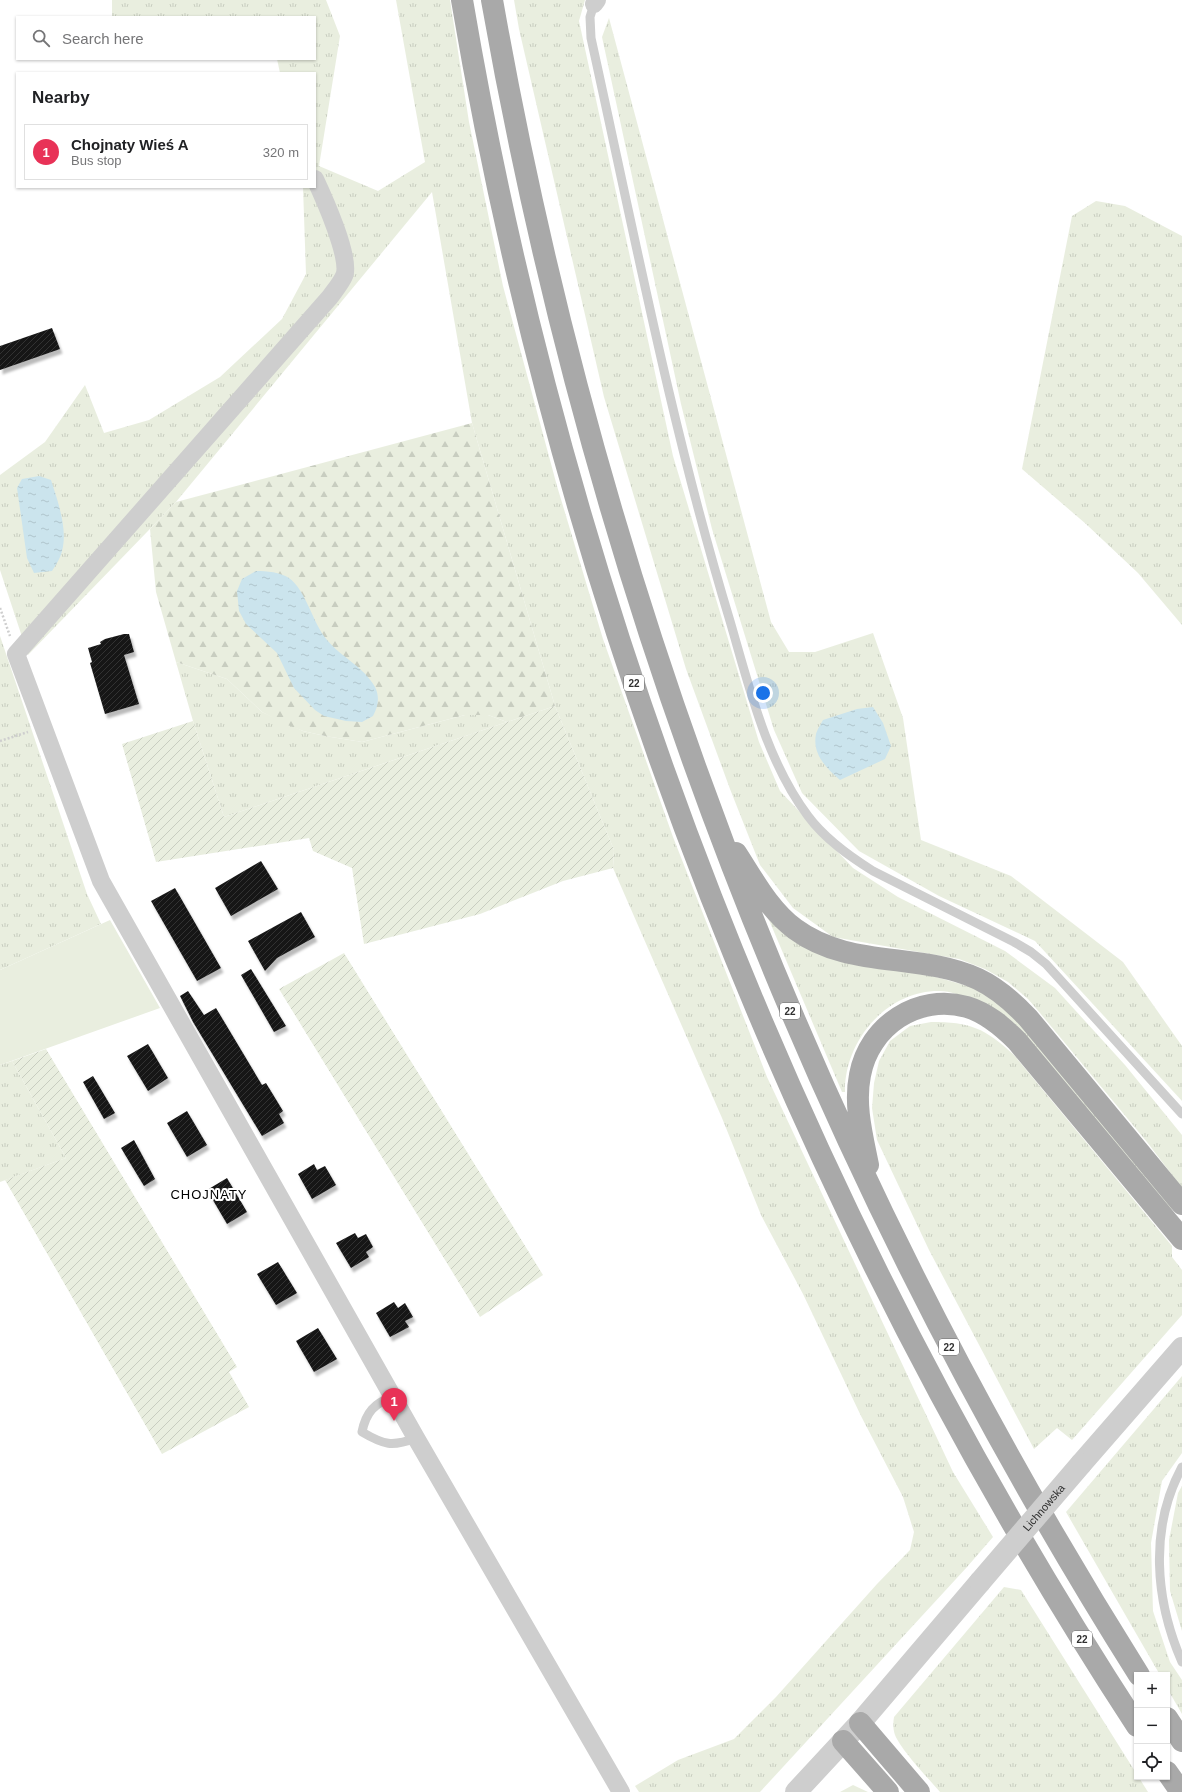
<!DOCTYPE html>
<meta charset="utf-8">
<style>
body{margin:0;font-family:Arial,sans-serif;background:#f2f2f2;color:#202124}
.controls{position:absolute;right:12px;bottom:12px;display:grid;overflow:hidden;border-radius:0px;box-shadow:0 1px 3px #0004}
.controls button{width:36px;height:36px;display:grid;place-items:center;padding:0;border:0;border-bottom:1px solid #e0e0e0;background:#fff;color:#202124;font:20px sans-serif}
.you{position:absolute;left:763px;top:693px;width:14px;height:14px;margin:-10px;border:3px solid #fff;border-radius:50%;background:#1a73e8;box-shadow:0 0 0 6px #1a73e833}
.badge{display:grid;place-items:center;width:26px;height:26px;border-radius:50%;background:#e83257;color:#fff;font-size:13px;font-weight:700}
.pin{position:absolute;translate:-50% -33px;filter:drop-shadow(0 1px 2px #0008)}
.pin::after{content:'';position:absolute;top:21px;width:14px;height:12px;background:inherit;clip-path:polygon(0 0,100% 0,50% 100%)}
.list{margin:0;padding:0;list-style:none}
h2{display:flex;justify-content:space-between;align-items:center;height:52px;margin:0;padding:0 16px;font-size:17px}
h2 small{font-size:13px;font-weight:400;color:#757577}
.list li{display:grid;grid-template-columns:26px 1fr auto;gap:12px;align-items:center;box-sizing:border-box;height:56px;margin:0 8px 8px;padding:0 8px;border:1px solid #e0e0e0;border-radius:0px}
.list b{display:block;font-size:15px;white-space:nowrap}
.list p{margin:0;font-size:13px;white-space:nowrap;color:#757577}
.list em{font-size:13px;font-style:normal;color:#757577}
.icon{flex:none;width:22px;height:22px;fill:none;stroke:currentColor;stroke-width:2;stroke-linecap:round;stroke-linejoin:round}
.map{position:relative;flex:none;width:1182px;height:1792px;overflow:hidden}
.search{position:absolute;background:#fff;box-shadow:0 1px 3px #0004;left:16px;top:16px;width:300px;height:44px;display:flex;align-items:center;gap:10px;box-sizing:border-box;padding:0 14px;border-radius:0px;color:#757577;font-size:15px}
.panel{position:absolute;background:#fff;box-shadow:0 1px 3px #0004;left:16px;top:72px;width:300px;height:116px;border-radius:0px}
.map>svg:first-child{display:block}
.grass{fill:url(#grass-tufts)}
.forest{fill:url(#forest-firs)}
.park{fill:#e9eedf}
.garden{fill:url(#garden-furrows)}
.water{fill:url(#water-ripples)}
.building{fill:url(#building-hatch);filter:url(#shadow)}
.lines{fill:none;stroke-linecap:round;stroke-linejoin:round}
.path{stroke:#cecece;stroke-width:2.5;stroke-dasharray:2 2;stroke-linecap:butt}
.service{stroke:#cecece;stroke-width:9}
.minor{stroke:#cecece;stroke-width:18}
.tertiary{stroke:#cecece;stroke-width:22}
.primary{stroke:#a9a9a9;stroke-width:22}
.tertiary-bridge{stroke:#cecece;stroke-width:22}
.labels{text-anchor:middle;stroke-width:4;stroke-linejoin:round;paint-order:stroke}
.shield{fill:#fff;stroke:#6f6f6f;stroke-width:1}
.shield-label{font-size:10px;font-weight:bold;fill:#313131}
.street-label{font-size:11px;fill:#313131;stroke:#fff}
.quarter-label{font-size:13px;letter-spacing:1px;fill:#000;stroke:#fff}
</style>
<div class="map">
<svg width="1182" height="1792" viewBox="0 0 1182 1792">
<defs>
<pattern id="grass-tufts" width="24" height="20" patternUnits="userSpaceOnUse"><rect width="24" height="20" fill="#e9eedf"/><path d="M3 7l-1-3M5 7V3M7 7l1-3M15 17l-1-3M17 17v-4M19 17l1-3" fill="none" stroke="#c8cdc0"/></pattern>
<pattern id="forest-firs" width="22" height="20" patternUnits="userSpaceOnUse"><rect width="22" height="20" fill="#e9eedf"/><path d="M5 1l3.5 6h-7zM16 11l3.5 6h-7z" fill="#c8cdc0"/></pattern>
<pattern id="garden-furrows" width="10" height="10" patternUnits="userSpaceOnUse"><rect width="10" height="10" fill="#e9eedf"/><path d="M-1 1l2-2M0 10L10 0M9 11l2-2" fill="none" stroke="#c8cdc0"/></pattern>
<pattern id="water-ripples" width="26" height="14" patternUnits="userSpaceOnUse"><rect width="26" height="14" fill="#cbe4ed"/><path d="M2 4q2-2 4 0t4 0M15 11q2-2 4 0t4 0" fill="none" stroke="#afc4cc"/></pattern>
<pattern id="building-hatch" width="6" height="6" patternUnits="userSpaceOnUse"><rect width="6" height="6" fill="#181818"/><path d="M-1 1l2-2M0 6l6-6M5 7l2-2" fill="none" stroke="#313131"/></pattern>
<filter id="shadow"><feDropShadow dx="2.5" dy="4.5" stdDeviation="1" flood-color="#0004"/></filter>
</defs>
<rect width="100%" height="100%" fill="#fff"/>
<path class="grass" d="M112,0H326L340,36L319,166L378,191L425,162L396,0H450L469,122L503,286L557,486L603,639L673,837L767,1077L953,1472L993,1537L967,1567L760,1792H639L635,1786L678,1760L734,1739L776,1697L877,1584L910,1550L914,1532L903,1497L861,1416L803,1294L761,1215L722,1118L613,868L614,850L555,706L472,423L432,192L176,502L28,655L0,570V475L45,442L85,385L104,433L149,420L220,377L282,319L306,274L303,187H315V73H280L277,59H315V17H112Z
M514,0H585L579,21L673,456L759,742L780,791L853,868L898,897L1005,951L1055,988L1125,1065L1182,1135V1188L1147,1142L1040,1013L1028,999L1008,982L985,969L959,959L833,937L793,908L760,865L730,789L686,669L604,397L519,29Z
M609,18L771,622L789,652H815L873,633L903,718L921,840L1011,876L1123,962L1182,1046V1101L1035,941L939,896L859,851L802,793L774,730L712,529L681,404L602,37Z
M1096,201L1125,206L1182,236V625L1138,573L1086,524L1022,469L1072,216Z
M0,636L87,894L101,924L0,970Z
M176,662L227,679L262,712L303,731L325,736L362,742L465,715H488L507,722L224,817L193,721Z
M766,913L912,970L978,989L1017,1018L1174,1208L1171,1210L972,999C962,996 950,991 940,991C886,990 844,1042 845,1092H842Z
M931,1022C970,1022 985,1028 1014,1055L1172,1246V1257L1182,1270V1315L1072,1440L1057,1428L1034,1449L929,1250L877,1140L872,1108L874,1083L879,1061L890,1041L910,1026Z
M12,1061L66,1158L0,1182V1065Z
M1182,1376V1453L1162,1481L1151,1543L1153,1611L1170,1662L1182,1680V1714L1167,1688V1675H1160L1066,1512Z
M1182,1486V1631L1170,1591L1169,1540L1178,1493Z
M1004,1587L1021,1590L1148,1792H940C929,1779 901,1750 895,1735C893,1729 893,1723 894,1717Z
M853,1785L868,1792H840Z"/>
<path class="forest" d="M472,423L555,706L507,722L488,715H465L362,742L325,736L303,731L285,724L262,712L227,679L176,662L156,592L150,529L176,502Z"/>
<path class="park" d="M110,920L160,1008L0,1065V970Z"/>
<path class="garden" d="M555,706L614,850L613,868L563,881L480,914L364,944L352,868L313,851L309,838L156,862L122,744L193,721L224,817Z
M344,953L543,1275L480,1317L279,989Z
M46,1049L237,1367L229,1372L249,1407L162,1454L5,1180L66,1158L12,1061Z"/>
<path class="water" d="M39,476L51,480C58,502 70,534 60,557C58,562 55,566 52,571L34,573L27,558L17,488L22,479Z
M256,571C267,571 280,572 289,578C306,590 313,624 327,640C341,657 364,667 375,687C380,697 378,707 373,716L362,722L346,721L324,716L315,710L294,688L277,653L246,624L239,611L237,591L242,579Z
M873,707L883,723L891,746L885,759L840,780C826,768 812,754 816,734C817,730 821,724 823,720L857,709Z"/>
<path class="building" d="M52,328L60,349L0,370V346Z
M124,634H129L134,652L124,655L139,704L105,714L90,663L92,662L88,648L101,644L100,642L105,639Z
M261,861L278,889L231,916L215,888Z
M175,888L221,968L197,981L151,901Z
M301,912L315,937L277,958L265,971L248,941Z
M251,969L286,1026L274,1032L241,975Z
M188,991L204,1015L216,1008L262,1085L266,1083L283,1111L279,1114L284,1123L262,1136L193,1022L180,996Z
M148,1044L168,1078L148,1091L127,1056Z
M93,1076L115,1113L104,1119L83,1082Z
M187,1111L207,1145L187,1157L167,1123Z
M134,1140L155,1179L144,1186L121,1148Z
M314,1164L317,1170L325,1166L336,1185L312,1199L298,1174Z
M227,1178L247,1212L227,1224L207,1190Z
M355,1233L358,1238L366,1234L373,1247L366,1252L369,1257L351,1268L336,1243Z
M278,1262L297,1293L276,1305L257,1274Z
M394,1302L398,1308L405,1303L413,1317L405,1321L409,1327L390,1337L376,1313Z
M318,1328L337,1359L314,1372L296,1341Z"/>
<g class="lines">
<path class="path" d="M0,608L10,636
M0,741L28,732"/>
<path class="service" d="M594,4L590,17L591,38C634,233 672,430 730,621C749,686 766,760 808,816C825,839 849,856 873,871L1014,942L1031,952L1046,964L1182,1114
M393,1396C374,1404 366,1412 362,1432C384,1445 392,1447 416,1438
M1182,1467C1149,1528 1155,1600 1182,1662"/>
<path class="minor" d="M594,4L597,0
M315,179C323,196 352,260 344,276C341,283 335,290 330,297L16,654L101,881L416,1438L621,1792"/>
<path class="tertiary" d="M1081,1464L1182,1348
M796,1792L860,1723L980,1582"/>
<path class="primary" d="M462,0C566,612 798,1206 1137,1726
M492,0C598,600 814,1159 1139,1675
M736,853C753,879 769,910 795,929C849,969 919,952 978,979C997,988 1013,1002 1028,1018L1182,1204
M868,1165C862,1135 854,1105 860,1075C869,1026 918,993 967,1007C987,1013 1003,1027 1017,1041L1182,1239
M1167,1718L1182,1741
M860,1723L919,1792
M843,1741L888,1792
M1167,1772L1181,1792"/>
<path class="tertiary-bridge" id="s1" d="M980,1582L1081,1464"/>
</g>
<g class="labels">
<g class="shield">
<rect x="624" y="675" width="20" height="16" rx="3"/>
<rect x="780" y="1003" width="20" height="16" rx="3"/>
<rect x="939" y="1339" width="20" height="16" rx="3"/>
<rect x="1072" y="1631" width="20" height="16" rx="3"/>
</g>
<g class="shield-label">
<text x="634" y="687">22</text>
<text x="790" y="1015">22</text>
<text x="949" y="1351">22</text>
<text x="1082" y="1643">22</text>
</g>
<g class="street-label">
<text dy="4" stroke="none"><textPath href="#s1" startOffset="98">Lichnowska</textPath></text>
</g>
<g class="quarter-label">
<text x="209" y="1199">CHOJNATY</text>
</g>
</g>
</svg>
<div class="controls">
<button>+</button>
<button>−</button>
<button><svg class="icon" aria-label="locate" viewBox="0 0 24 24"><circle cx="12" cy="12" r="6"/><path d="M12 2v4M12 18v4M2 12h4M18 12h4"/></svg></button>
</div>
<div class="you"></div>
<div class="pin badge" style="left:394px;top:1421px">1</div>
<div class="search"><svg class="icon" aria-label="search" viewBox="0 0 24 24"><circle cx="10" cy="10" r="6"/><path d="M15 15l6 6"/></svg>Search here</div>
<section class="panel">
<h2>Nearby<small></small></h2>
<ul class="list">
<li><span class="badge">1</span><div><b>Chojnaty Wieś A</b><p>Bus stop</p></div><em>320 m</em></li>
</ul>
</section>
</div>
